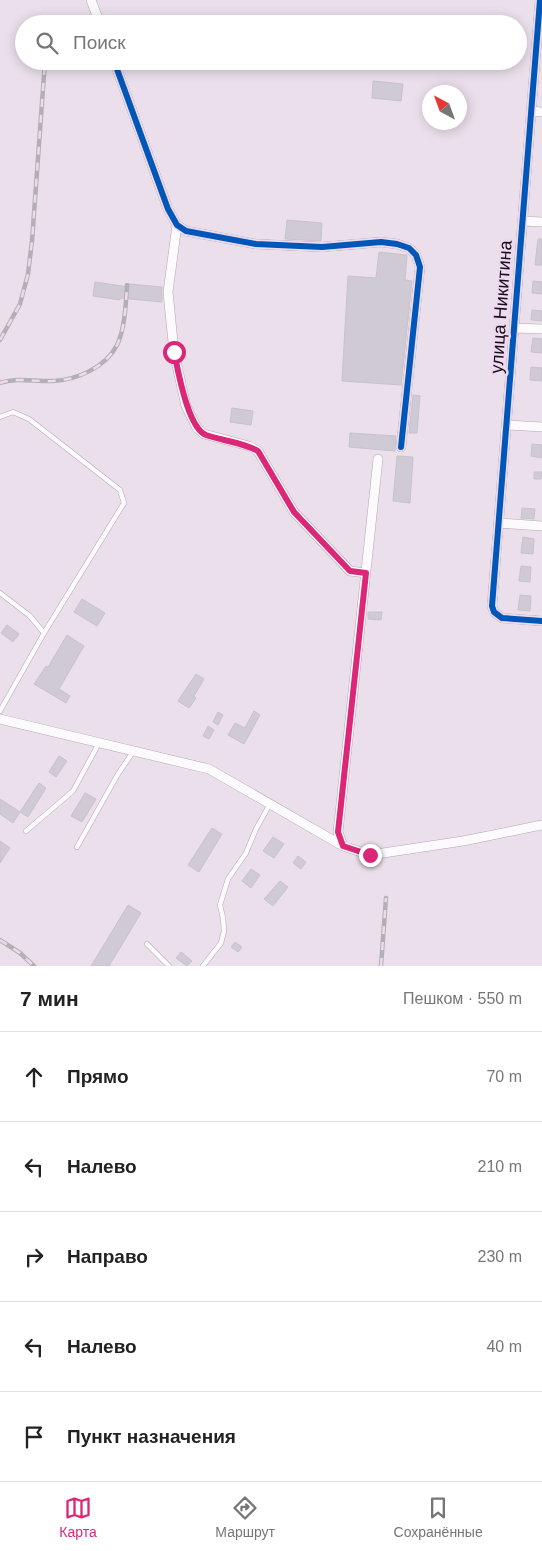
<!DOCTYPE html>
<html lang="ru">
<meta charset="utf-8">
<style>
body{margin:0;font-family:Arial,sans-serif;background:#f6f6f6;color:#222}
.compass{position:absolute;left:422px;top:85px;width:45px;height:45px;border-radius:50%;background:#fff;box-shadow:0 2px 12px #0003;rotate:319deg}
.stop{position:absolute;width:15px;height:15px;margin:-11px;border:4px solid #db2777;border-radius:50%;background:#fff}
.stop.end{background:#db2777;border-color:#fff;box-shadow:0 1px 5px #0008}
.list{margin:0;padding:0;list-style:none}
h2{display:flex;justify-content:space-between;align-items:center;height:65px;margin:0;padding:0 20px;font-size:21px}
h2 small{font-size:16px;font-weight:400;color:#767676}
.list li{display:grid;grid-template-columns:32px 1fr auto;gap:15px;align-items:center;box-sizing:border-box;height:90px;padding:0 20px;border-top:1px solid #e0e0e0}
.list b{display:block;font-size:19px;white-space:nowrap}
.list em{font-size:16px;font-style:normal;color:#767676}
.icon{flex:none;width:28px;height:28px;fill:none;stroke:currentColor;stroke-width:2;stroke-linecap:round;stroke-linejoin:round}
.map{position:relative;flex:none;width:542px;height:966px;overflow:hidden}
.search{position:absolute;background:#fff;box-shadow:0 2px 12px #0003;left:15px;right:15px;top:15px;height:55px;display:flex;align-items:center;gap:12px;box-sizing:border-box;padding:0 18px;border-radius:28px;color:#767676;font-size:19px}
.sheet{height:515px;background:#fff}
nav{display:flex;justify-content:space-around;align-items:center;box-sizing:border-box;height:70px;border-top:1px solid #e0e0e0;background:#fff;font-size:14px;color:#767676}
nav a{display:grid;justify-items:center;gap:2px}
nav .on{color:#db2777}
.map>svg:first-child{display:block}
.building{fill:#d0cad5;stroke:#c8c2cc}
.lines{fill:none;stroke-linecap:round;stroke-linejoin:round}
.lane-casing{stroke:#b1a9b2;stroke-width:5.5}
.street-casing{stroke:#b1a9b2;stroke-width:10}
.lane{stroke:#fcfafc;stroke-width:4.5}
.street{stroke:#fcfafc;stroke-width:9}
.rail-casing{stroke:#b3b0b4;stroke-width:4.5}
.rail{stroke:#eed9f1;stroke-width:2.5;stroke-dasharray:8;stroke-linecap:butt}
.cycleway-casing{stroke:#eed9f1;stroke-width:9}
.cycleway{stroke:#0057b8;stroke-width:6}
.route{stroke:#db2777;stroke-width:6}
.labels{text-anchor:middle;stroke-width:5;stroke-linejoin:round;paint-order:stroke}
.street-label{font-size:18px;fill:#140d15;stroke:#eed9f1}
</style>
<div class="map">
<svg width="542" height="966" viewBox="0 0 542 966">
<rect width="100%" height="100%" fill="#eadfeb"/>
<path class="building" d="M373,81L403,84L401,101L372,98Z
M287,220L322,223L321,241L285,239Z
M538,239H542V265H535Z
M379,252L407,255L405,280L412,281L401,385L342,381L348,276L376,278Z
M533,281L542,282V294L532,293Z
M95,282L129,287V284L162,287V302L120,298V300L93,296Z
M532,310L542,311V321L531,320Z
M533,338L542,339V353L531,352Z
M531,367L542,368V381L530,380Z
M413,395L420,396L417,433H409Z
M232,408L253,411L251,425L230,422Z
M350,433L396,436L395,451L349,447Z
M532,444L542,445V458L531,456Z
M397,456L413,457L410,503L393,501Z
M534,472H542L541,479H534Z
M522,508L535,509L534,519L521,518Z
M523,537L534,539L533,554L521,553Z
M521,566L531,567L530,582L519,581Z
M520,595L531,596L530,611L518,610Z
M82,599L105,613L97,626L74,612Z
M368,612H382L381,620L368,619Z
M7,625L19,634L13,642L1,633Z
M67,635L84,646L59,689L70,696L66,703L34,684L46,666L48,667Z
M196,674L204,679L194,696L196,698L189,708L178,701Z
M254,711L260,715L244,744L228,735L235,723L245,728Z
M218,712L223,715L218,725L213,722Z
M208,726L214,730L209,739L203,736Z
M59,756L67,761L56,777L49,772Z
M39,783L46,788L28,817L20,812Z
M85,793L96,799L82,822L71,816Z
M0,799L20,812L13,823L0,814Z
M212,828L222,834L199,872L188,865Z
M273,837L284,844L274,858L263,851Z
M0,841L10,848L0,863Z
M298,856L306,862L301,869L293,863Z
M251,869L260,875L251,888L242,881Z
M280,881L288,887L273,906L264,899Z
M128,905L141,913L112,961L109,966H91Z
M235,942L242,947L238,952L231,947Z
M181,952L192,961L187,966L176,958Z"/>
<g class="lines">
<g class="lane-casing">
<path id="lane" d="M0,417L13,412L29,419L120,490L124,503L44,633
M0,593L30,616L44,633L0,711
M26,831L73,791L99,743
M77,847L118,774L133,752
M147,944L169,966
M203,966L221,943L224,931L223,918L220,905L228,879L246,853L256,829L270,804"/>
</g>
<g class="street-casing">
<path id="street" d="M91,0L100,24
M540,0L492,606L494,612L502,618L542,621
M114,61L168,209L177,225L186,231L256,244L322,247L381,242L397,244L409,248L416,255L420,267L401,447
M531,111L542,112
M522,221L542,222
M177,225L168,292L174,352L186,406L197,428L204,434L249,446L258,451L294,512L350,571L366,573
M514,328L542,329
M507,425L542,427
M499,523L542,526
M0,719L209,769L343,846L370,855L463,841L542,825
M343,846L338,832L378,459"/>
</g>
<use href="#lane" class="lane"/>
<use href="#street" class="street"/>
<g class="rail-casing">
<path id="rail" d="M0,340L20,304L28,274L32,241L45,61
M0,383C17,377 36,382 53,381C77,380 106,367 117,345C125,329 126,302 127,285
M0,940L20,953L34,966
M381,966L386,898"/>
</g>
<use href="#rail" class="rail"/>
<g class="cycleway-casing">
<path id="cycleway" d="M540,0L492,606L494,612L502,618L542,621
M114,61L168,209L177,225L186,231L256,244L322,247L381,242L397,244L409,248L416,255L420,267L401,447"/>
</g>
<use href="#cycleway" class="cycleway"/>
</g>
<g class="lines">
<path class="route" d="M174,352C178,371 188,428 206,435C223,441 242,442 258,451L294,512L350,571L366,573L338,832L343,846L370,855"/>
</g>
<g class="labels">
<g class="street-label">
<text transform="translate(501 307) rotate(-86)" y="6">улица Никитина</text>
</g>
</g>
</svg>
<svg class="compass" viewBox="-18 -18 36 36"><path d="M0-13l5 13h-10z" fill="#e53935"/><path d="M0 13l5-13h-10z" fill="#767676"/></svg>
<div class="stop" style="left:174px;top:352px"></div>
<div class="stop end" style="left:370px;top:855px"></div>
<div class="search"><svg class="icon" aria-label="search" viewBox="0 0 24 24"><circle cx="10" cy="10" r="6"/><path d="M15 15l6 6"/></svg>Поиск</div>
</div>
<section class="sheet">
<h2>7 мин<small>Пешком · 550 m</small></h2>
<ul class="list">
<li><svg class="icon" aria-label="ahead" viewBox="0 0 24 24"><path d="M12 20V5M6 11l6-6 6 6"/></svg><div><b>Прямо</b></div><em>70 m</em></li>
<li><svg class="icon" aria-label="left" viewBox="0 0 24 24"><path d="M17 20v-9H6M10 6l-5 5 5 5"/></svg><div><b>Налево</b></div><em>210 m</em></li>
<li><svg class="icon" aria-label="right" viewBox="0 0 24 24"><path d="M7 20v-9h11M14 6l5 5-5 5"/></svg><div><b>Направо</b></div><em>230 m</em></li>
<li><svg class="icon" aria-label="left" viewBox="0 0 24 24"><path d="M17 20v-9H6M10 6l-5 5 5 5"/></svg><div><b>Налево</b></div><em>40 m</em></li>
<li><svg class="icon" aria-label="arrive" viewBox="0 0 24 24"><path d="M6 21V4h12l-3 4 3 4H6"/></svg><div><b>Пункт назначения</b></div></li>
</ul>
</section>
<nav>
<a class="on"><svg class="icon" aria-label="map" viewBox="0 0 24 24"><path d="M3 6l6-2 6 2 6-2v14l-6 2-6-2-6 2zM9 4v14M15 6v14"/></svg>Карта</a>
<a><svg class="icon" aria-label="directions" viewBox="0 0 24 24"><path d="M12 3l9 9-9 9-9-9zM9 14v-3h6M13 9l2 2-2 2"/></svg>Маршрут</a>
<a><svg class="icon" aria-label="saved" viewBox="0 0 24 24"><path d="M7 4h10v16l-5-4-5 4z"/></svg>Сохранённые</a>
</nav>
